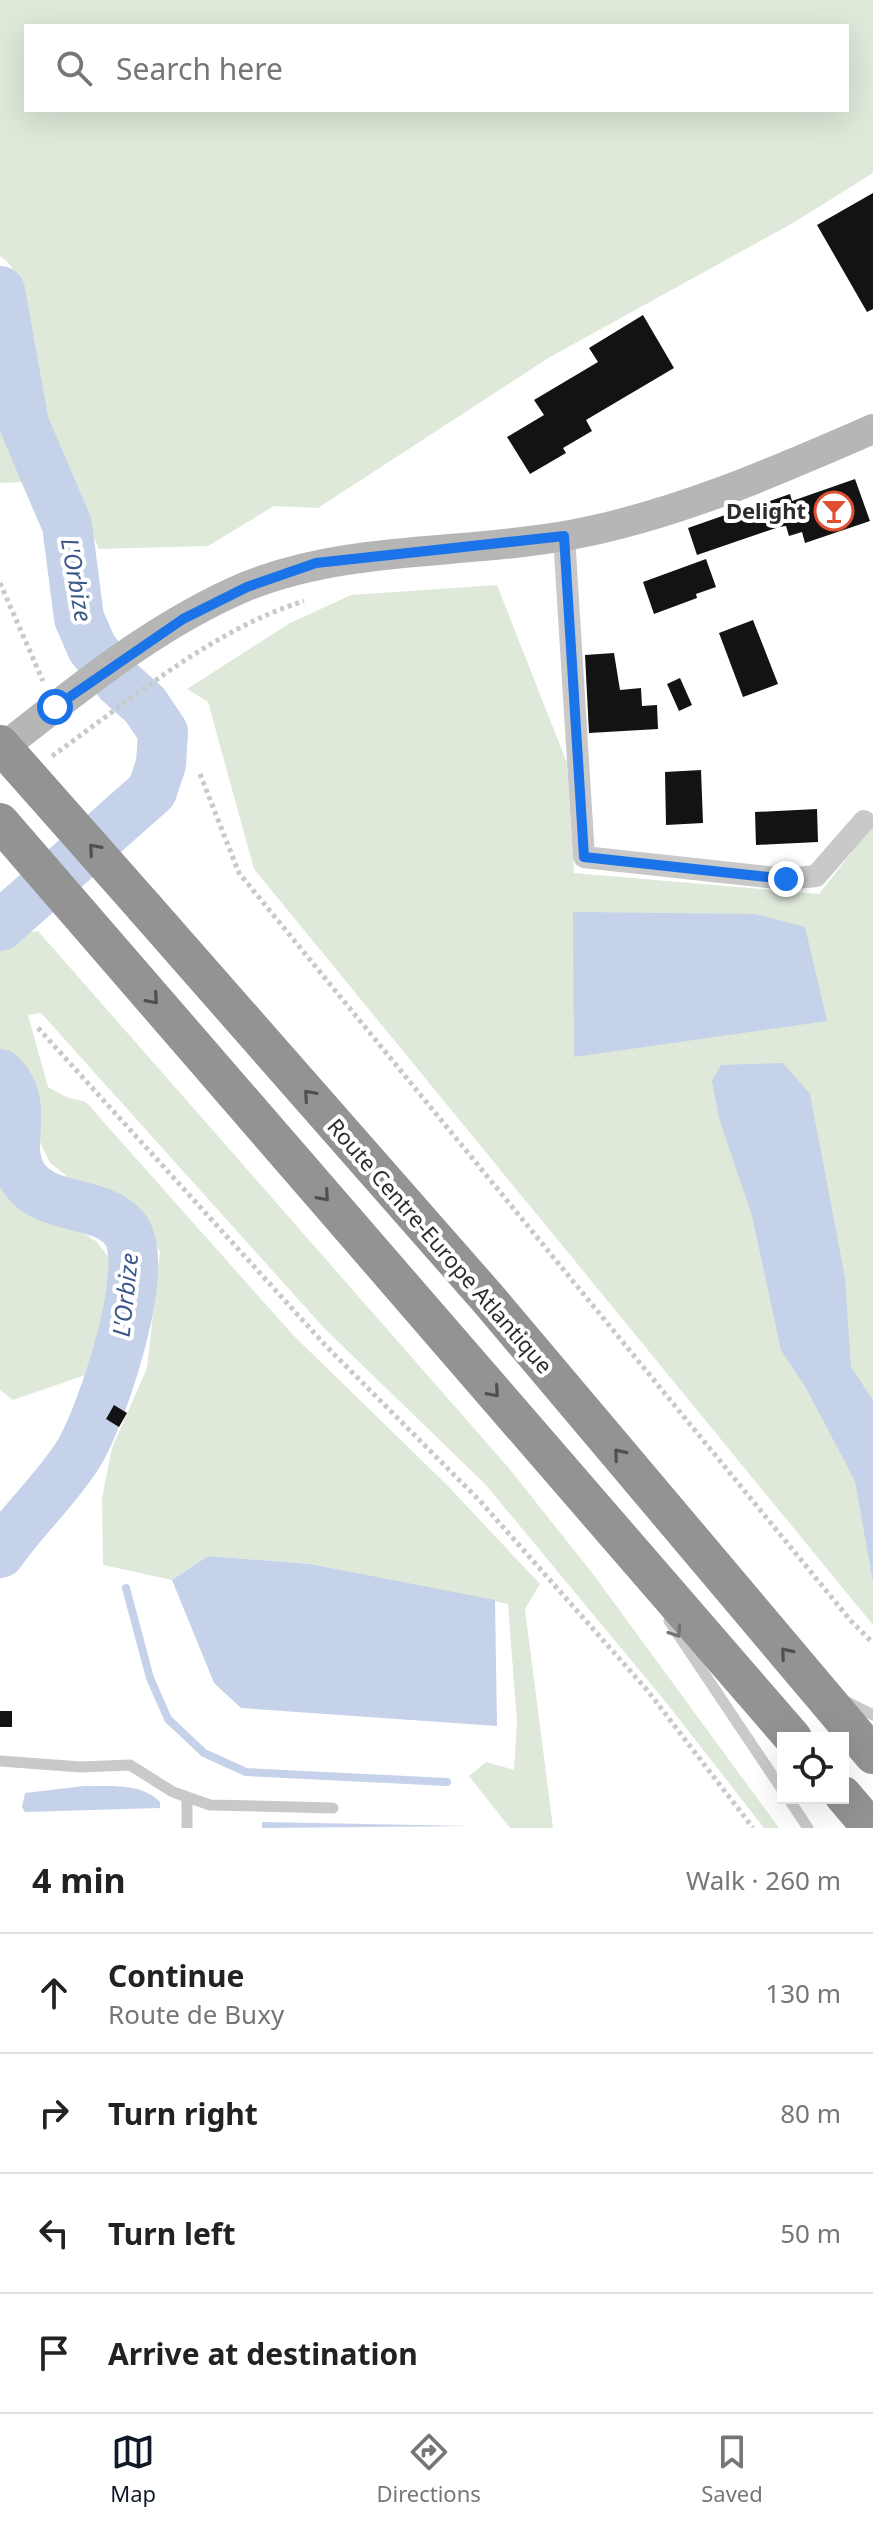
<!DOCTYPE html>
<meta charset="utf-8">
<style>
body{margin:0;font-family:"Noto Sans",sans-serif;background:#f2f2f2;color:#222}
.controls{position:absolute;right:24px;bottom:24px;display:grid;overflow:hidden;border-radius:0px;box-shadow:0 8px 32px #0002}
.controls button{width:72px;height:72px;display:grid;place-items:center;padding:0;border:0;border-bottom:2px solid #e0e0e0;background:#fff;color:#222;font:40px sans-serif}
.stop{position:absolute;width:24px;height:24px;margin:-18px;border:6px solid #1a73e8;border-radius:50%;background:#fff}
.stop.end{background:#1a73e8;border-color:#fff;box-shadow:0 2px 8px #0008}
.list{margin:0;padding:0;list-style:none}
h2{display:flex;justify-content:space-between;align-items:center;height:104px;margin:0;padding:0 32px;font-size:34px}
h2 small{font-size:26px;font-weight:400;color:#767676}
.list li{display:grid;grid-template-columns:52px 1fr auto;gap:24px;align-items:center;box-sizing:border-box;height:120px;padding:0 32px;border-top:2px solid #e0e0e0}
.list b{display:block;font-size:30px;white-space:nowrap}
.list p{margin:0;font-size:26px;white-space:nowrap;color:#767676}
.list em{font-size:26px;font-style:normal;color:#767676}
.icon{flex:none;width:44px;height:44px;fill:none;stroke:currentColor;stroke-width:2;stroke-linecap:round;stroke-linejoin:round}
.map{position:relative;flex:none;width:873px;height:1828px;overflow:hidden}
.search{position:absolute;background:#fff;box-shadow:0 8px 32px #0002;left:24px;right:24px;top:24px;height:88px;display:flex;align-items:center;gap:20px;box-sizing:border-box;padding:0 28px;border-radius:0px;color:#767676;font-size:30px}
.sheet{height:584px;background:#fff}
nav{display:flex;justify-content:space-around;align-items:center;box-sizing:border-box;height:112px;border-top:2px solid #e0e0e0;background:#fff;font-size:22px;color:#767676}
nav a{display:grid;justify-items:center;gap:4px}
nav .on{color:#111827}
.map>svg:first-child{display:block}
.green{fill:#dee9d9;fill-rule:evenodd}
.water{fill:#c5d2e9}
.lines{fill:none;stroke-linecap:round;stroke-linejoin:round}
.stream{stroke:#c5d2e9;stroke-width:8}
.river{stroke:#c5d2e9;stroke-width:50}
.building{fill:#131313}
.path{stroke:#c9c9c9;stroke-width:5;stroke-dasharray:4 4;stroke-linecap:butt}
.lane{stroke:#c9c9c9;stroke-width:11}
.street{stroke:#c9c9c9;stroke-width:22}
.secondary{stroke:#b6b6b6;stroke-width:30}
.highway{stroke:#939393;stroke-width:38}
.highway-bridge{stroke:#939393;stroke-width:38}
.oneway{stroke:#505050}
.oneway2{stroke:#737373}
.route{stroke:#1a73e8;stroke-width:10}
.labels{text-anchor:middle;stroke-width:8;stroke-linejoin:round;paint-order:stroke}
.poi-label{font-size:22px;font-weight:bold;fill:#2c2c2c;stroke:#fff;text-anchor:end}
.street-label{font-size:22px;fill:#2c2c2c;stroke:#fff}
.water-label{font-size:24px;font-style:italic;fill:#3d598a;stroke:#fff}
</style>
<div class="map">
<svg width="873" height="1828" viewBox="0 0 873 1828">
<rect width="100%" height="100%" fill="#fff"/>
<path class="green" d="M0,0H873V173L793,223L550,357L318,508L274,506L208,546L99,549C68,479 37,411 23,335C17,309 27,273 0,256ZM26,26H847V110H26Z
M0,359L23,482L0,483Z
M497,585L567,763L574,873L819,894L873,825V1625L254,869L208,702L187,689L290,623L351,595Z
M38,931L508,1467L593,1574L779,1828H764L665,1701L485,1484L324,1328L41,1013L28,1015L48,1087L66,1097L86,1102L293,1335L447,1485L540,1584L525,1609L553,1828H510L469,1776L486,1762L514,1770L517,1722L508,1604L310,1564L208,1556L172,1580L103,1565L102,1498L112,1448L147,1368L160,1252L144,1222L121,1204L87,1192L50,1163L37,1136L21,1079L0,1054V945L11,934Z
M0,1167L15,1191L40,1212L68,1223L97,1242L117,1268L113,1308L88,1374L13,1400L0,1390Z"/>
<path class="water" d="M573,912L755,914L805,927L827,1021L574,1057Z
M783,1063L810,1094L845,1278L851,1367L873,1400V1582L855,1481L806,1388L781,1350L752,1216L719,1118L712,1081L721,1065Z
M208,1556L310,1564L495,1600L497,1726L241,1708L214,1683L172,1580Z
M84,1786C110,1787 140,1782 160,1802V1808L25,1812L22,1807L25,1793Z
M262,1822L472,1826L262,1828Z"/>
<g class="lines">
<path class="stream" d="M126,1588L150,1678L168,1719L204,1753L246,1772L447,1782"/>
<path class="river" d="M0,291L24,424L67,525L79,618L92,648L119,682L145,705L163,732L161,764L152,791L0,926
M0,1074C33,1107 2,1145 23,1177C45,1211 98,1199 124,1228C155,1261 101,1417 79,1453C57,1489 24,1518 0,1553"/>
</g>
<path class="building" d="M873,193V309L867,312L817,225Z
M643,315L674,368L586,420L592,431L563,448L566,453L530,474L507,437L544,415L534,400L598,362L589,348Z
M855,479L870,521L805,543L802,532L789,536L786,526L779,527L697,555L688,528L728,514L731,521L772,507L770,501L790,494L792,501Z
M706,559L716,587L696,594L697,598L654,614L643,582Z
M753,620L778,684L743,697L719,633Z
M614,653L620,690L641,688L642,706L657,705L658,729L589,733L585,655Z
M680,678L692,705L679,711L667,684Z
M701,770L703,823L666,825L665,772Z
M817,809L818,842L756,845L755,812Z
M114,1405L127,1413L119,1427L106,1419Z
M0,1711H12V1727H0Z"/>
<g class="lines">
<path class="path" d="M0,583L43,681
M52,756C131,700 211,630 304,601
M200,774L239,873L851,1621L873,1643
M38,1028L326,1346L481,1502L647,1690L753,1828"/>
<path class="lane" d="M669,1621L783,1791
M845,1701L873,1715
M0,1761L81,1767L130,1765L173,1792L210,1805L333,1808
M187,1798V1828
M788,1798L808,1828"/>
<path class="street" d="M564,536L584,857L786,879L816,876L864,821"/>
<path class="secondary" d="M0,750C77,690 156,624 247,586C350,545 462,555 570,535C674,516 777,471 873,429"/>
<path class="highway" d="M0,822L793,1738
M145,908L490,1301L873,1755
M843,1795L871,1828"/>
<path class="highway-bridge" d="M0,744L145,908"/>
</g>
<defs><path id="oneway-chevron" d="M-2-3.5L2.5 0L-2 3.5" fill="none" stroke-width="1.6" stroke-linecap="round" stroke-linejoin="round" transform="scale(2)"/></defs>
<g class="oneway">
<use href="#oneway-chevron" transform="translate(94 849) rotate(-131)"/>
<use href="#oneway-chevron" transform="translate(153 999) rotate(49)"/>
<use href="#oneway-chevron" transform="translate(309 1095) rotate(-131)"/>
<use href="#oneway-chevron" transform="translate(324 1196) rotate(49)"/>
<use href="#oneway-chevron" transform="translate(494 1392) rotate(49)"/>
<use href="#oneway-chevron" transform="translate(619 1454) rotate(-130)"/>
<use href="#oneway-chevron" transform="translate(786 1653) rotate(-130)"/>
</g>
<use class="oneway2" href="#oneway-chevron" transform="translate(676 1632) rotate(56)"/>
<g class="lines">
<path class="route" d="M55,707L183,619L247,587L316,563L564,536L584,857L786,879"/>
</g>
<defs>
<g id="bar-ring" transform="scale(2)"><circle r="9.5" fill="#fff" stroke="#df5032" stroke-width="1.5"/><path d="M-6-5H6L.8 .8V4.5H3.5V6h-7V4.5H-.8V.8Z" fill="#df5032"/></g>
</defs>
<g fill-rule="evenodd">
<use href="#bar-ring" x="834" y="511"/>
</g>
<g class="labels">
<g class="poi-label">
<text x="806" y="519">Delight</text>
</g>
<g class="street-label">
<text transform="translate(440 1246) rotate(49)" y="8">Route Centre-Europe Atlantique</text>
</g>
<g class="water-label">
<text transform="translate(76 580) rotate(80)" y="8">L'Orbize</text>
<text transform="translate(126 1295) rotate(-84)" y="8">L'Orbize</text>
</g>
</g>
</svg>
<div class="controls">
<button><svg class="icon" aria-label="locate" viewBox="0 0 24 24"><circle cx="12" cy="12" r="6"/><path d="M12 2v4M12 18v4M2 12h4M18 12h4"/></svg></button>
</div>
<div class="stop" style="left:55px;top:707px"></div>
<div class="stop end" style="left:786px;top:879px"></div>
<div class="search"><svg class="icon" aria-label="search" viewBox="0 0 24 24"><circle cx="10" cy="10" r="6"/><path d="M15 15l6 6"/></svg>Search here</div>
</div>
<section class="sheet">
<h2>4 min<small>Walk · 260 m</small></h2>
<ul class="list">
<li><svg class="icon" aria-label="ahead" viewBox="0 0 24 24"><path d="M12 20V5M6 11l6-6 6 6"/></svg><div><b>Continue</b><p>Route de Buxy</p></div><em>130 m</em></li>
<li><svg class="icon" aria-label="right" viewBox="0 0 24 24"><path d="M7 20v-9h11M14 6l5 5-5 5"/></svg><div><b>Turn right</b></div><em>80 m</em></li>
<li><svg class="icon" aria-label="left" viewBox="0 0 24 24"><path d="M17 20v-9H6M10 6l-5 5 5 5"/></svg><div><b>Turn left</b></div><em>50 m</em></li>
<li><svg class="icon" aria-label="arrive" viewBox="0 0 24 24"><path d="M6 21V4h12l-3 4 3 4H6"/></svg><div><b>Arrive at destination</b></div></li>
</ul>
</section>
<nav>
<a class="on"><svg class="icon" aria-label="map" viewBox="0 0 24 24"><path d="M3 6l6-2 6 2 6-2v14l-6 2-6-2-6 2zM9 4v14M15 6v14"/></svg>Map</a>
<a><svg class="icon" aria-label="directions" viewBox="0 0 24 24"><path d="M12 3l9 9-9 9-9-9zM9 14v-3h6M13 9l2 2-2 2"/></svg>Directions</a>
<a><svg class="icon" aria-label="saved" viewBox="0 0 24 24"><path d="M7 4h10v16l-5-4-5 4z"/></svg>Saved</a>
</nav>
